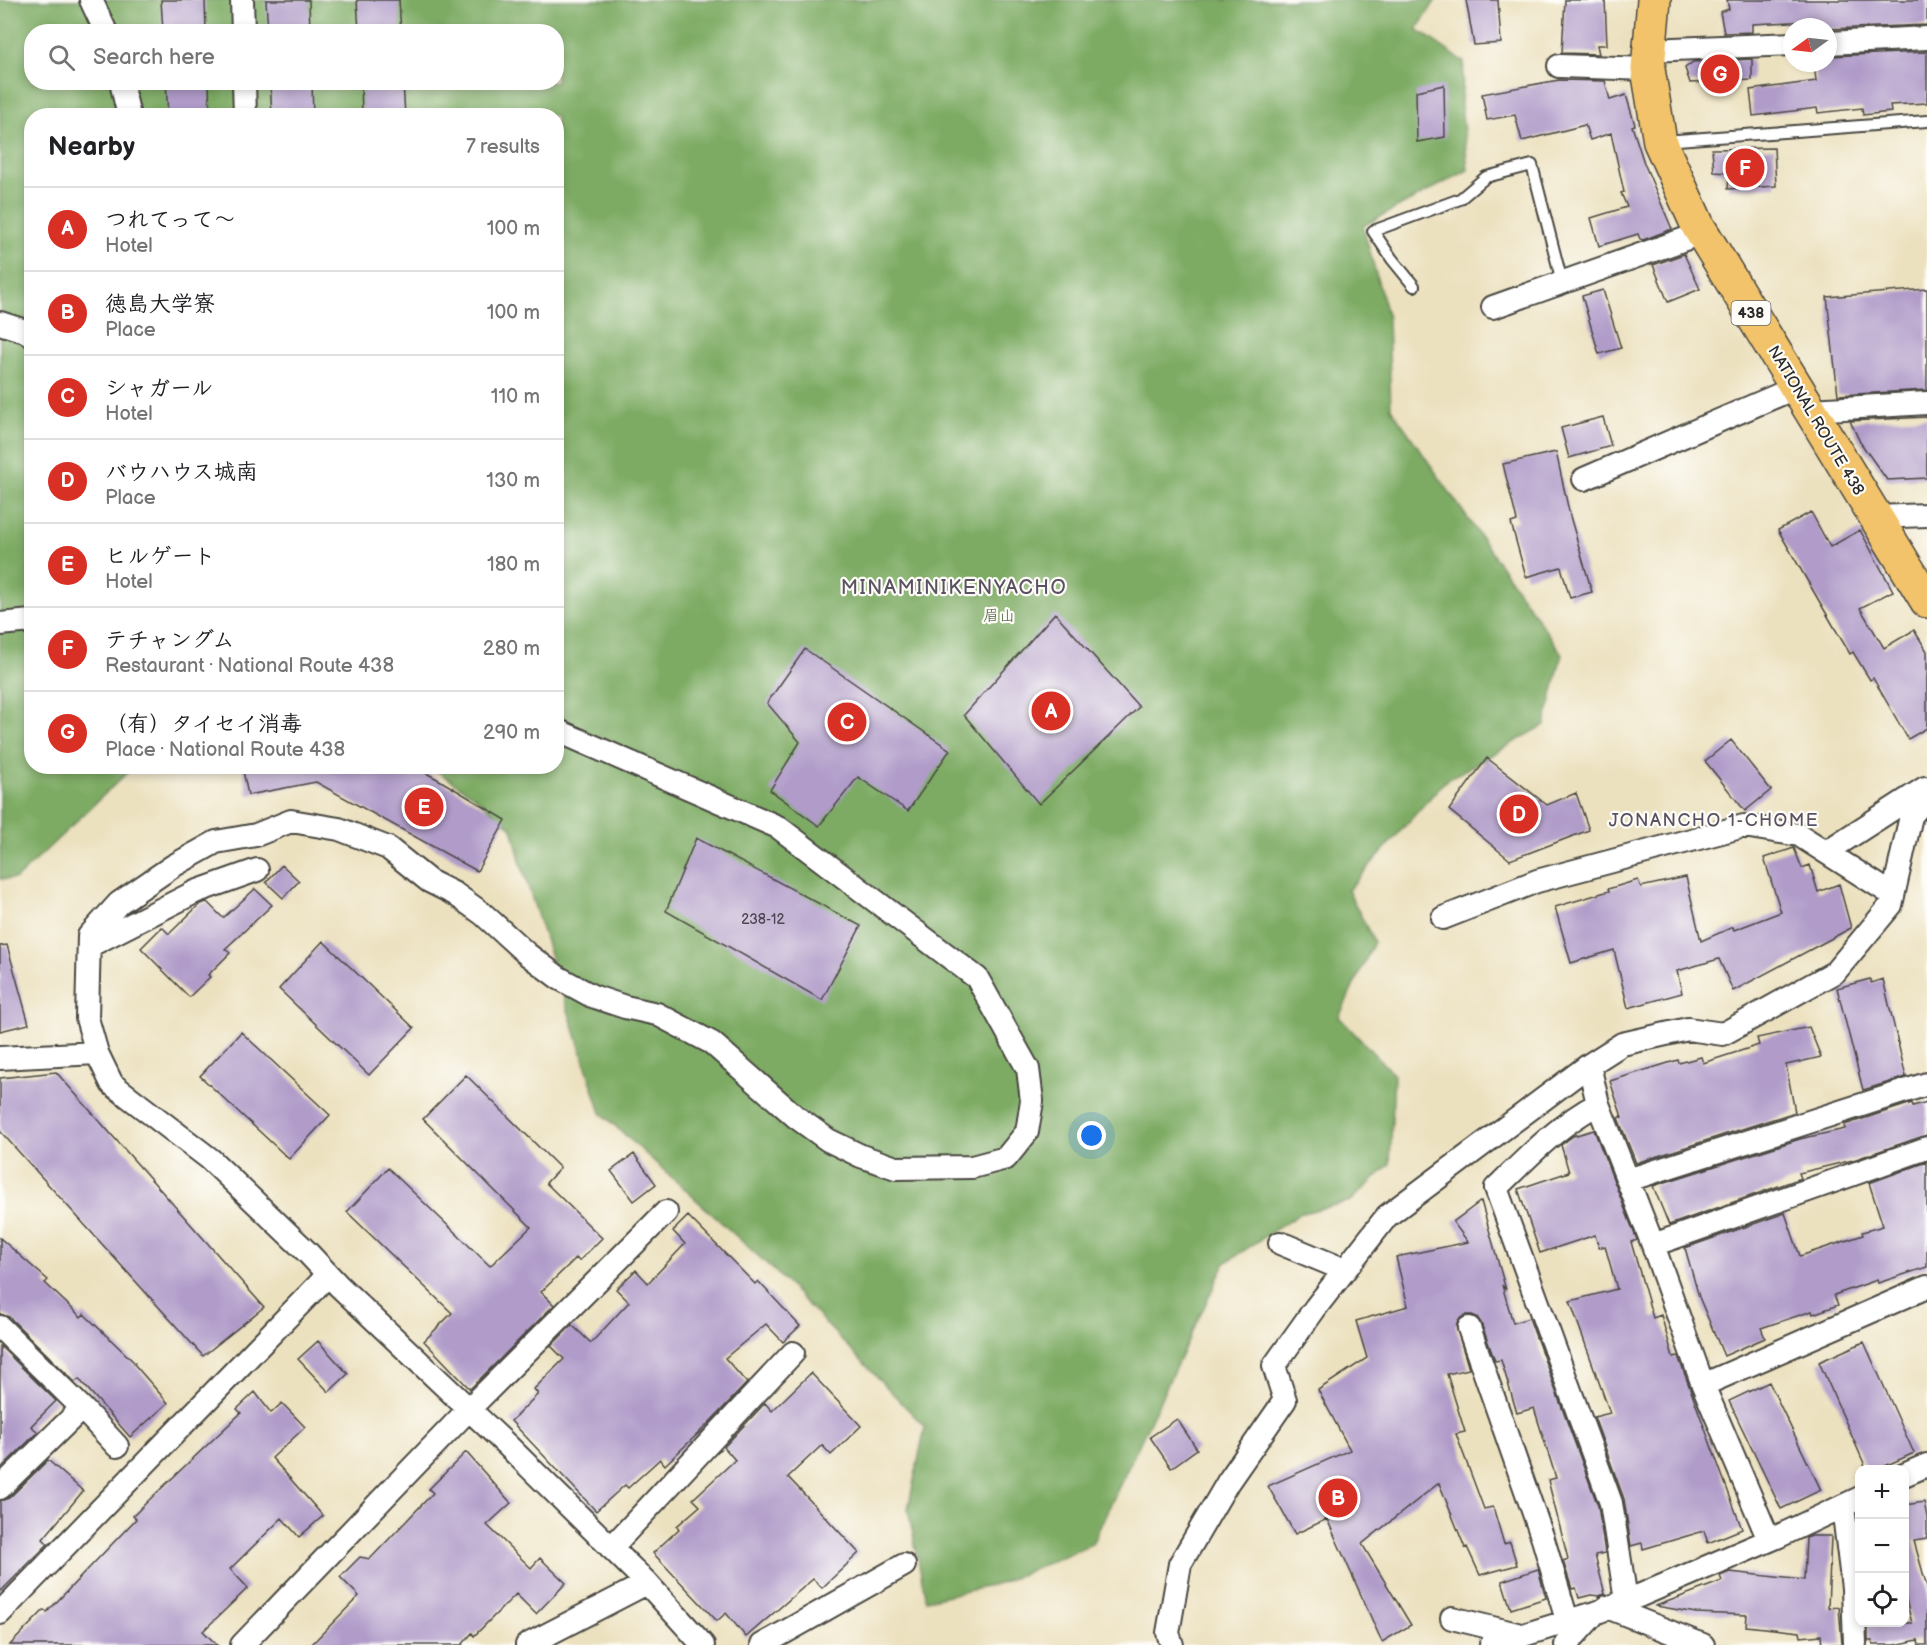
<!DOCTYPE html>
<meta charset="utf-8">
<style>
body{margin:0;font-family:"Balsamiq Sans","Klee One",sans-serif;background:#f6f6f6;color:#202124}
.controls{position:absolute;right:18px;bottom:18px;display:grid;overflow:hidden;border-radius:12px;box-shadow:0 3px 9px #0003}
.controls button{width:54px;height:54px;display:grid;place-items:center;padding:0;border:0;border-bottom:2px solid #e0e0e0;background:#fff;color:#202124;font:30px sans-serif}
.compass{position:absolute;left:1783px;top:18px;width:54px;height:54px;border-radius:50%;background:#fff;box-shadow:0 3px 9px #0003;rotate:255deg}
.you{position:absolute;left:1092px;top:1136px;width:21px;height:21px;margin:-15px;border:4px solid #fff;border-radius:50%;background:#1a73e8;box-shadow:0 0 0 9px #1a73e833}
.badge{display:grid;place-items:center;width:39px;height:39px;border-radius:50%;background:#d93025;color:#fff;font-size:20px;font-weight:700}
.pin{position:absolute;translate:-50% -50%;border:3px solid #fff;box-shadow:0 2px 6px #0006}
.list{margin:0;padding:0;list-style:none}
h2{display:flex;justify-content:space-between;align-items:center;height:78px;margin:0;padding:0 24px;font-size:26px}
h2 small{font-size:20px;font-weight:400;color:#757577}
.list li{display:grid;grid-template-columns:39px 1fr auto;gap:18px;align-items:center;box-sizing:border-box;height:84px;padding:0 24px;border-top:2px solid #e0e0e0}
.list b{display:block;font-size:22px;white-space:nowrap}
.list p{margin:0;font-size:20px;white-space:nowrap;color:#757577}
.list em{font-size:20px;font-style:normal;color:#757577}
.icon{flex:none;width:33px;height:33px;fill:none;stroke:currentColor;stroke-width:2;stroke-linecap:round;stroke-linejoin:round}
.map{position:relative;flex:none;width:1927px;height:1645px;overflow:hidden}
.search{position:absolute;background:#fff;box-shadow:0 3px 9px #0003;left:24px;top:24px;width:540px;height:66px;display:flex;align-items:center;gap:15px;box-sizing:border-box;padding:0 21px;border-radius:24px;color:#757577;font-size:22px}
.panel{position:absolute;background:#fff;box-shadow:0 3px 9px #0003;left:24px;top:108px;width:540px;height:666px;border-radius:24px}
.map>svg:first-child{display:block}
.forest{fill:#7dab64;stroke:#546b48;stroke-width:1.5;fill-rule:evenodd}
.building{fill:#b09bc9}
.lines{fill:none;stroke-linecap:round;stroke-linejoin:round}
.lane-casing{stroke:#484641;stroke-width:14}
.street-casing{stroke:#484641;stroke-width:26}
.highway-casing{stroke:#484641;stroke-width:36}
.lane{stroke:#fff;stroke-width:10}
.street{stroke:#fff;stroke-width:22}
.highway{stroke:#f2c36a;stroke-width:33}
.labels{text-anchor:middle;stroke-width:4.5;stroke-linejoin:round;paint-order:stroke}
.number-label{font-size:14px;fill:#4c4752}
.shield{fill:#fdfcf7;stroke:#6a6a68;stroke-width:1.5}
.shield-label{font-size:15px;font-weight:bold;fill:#2b2b2b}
.street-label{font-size:16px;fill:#2b2b2b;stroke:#fdfcf7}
.park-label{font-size:16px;fill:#4d5a40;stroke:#fdfcf7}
.neighbourhood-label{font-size:18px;letter-spacing:1.5px;fill:#5a5262;stroke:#fdfcf7}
.quarter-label{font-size:20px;letter-spacing:1.5px;fill:#5a5262;stroke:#fdfcf7}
</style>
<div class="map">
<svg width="1927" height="1645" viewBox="0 0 1927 1645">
<rect width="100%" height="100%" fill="#fdfcf7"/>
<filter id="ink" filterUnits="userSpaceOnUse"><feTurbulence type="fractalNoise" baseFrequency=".0167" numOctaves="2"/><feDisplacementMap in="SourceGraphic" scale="12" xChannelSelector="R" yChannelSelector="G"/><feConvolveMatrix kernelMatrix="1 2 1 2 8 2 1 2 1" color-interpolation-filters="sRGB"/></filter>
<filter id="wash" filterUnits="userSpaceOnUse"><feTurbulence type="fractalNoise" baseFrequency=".008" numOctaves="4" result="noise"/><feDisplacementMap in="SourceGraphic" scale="24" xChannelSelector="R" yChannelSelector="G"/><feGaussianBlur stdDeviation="1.35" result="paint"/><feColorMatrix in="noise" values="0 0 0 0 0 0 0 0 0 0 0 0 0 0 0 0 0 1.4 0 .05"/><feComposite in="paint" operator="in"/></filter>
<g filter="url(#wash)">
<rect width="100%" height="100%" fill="#ece1bf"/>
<path class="forest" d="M0,0H1436L1417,29L1464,62L1461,104L1468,170L1363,226L1388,318L1391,408L1562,654L1545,725L1445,781L1348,890L1374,942L1339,1017L1394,1075L1390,1164L1351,1201L1299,1214L1225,1263L1092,1544L999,1584L926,1600L908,1509L925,1427L779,1275L601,1113L521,864L512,828L474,796L431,767L556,766V116H32V766L133,767L16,879H0ZM32,32H556V82H32Z"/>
<g id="blocks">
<path class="building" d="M161,0H205L206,32H163Z
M266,0H309L310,32H268Z
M357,0H399L401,32H359Z
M1466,0H1498L1501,43L1474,45Z
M1565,0H1605L1607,45H1597L1599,54L1562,53Z
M1727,0H1927V25L1828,29V27H1812L1811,21L1752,24V32L1724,33L1720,12L1729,9Z
M1927,52V103L1890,105L1891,112L1863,115L1862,108L1818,113L1817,108L1753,116L1750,90L1816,81L1814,63H1828V56Z
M1752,59V80L1690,83L1685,68L1693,62Z
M1559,80L1605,81L1610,100L1626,95L1635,125L1632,126L1644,163L1672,229L1643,240L1640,239L1638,234L1599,246L1591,218L1627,207L1621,193L1624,192L1611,133L1590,140L1585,125L1522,141L1515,115L1487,120L1482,94Z
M166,82H209L210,116H168Z
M270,82H312L313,116H272Z
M361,82H403L405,116H362Z
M1444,85L1445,137L1417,142L1416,91Z
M1774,148L1776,186L1728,189L1729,173L1714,172L1712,149Z
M1684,254L1700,289L1668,302L1653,265Z
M1927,289V390L1838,395L1827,297Z
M1603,290L1621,348L1599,354L1582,296Z
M1603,417L1611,446L1569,458L1561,428Z
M1927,417V478L1887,480L1860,442L1850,421Z
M1556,452L1570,516L1592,592L1570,598L1561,567L1526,577L1511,523L1517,521L1503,464Z
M1811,512L1830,547L1860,530L1893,591L1860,608L1884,648L1914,630L1927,651V728L1908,739L1873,678L1870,680L1853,652L1850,654L1837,632L1778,530Z
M1055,613L1139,707L1039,804L964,715Z
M805,649L950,750L908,811L858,777L819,826L770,790L800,742L767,703Z
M1731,740L1771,790L1745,811L1705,761Z
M1487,758L1547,805L1576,793L1589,830L1510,860L1449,810Z
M242,766H413L441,781L506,820L477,871L316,782L248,795Z
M696,838L861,926L822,1000L666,911Z
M1794,848L1802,868L1810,865L1818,892L1839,884L1851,928L1733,991L1719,959L1677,971L1682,993L1628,1008L1614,950L1571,963L1555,907L1609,891L1608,889L1638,880L1641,887L1686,877L1701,941L1733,927L1734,930L1781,912L1764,858Z
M282,865L299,881L283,898L266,882Z
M255,889L272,905L225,949L230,953L208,975L210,977L189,997L141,948L162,927L169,934L200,904L207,902L223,918Z
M323,941L414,1028L369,1075L279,989Z
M7,945L29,1024L0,1031V946Z
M1870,979L1871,983L1883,979L1906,1077L1863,1090L1837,988Z
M1809,1027L1821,1057L1786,1065L1795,1112L1636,1163L1618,1118L1622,1117L1610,1081L1678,1060L1679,1063L1701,1057L1703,1063L1759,1045L1757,1038Z
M241,1032L330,1115L289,1159L200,1076Z
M56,1072L264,1307L203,1356L0,1131V1078Z
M466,1075L560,1168L546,1183L602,1238L579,1261L576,1258L541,1292L554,1305L470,1389L424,1341L452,1313L347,1212L388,1168L490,1266L531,1227L423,1119Z
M1927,1102V1135L1853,1160L1799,1173L1801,1178L1669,1225L1653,1186L1800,1139L1845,1129L1844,1125L1912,1103L1913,1106Z
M1594,1130L1637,1240L1631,1242L1653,1318L1661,1315L1673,1357L1678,1356L1742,1529L1708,1543L1704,1531L1643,1549L1642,1543L1631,1546L1624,1499L1594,1417L1610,1413L1570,1301L1617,1289L1605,1246L1599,1248L1595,1235L1540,1253L1518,1189L1569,1172L1561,1145L1573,1136Z
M634,1154L656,1184L634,1201L611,1171Z
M1927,1162V1267L1878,1283L1877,1280L1834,1295L1838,1305L1813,1314L1812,1311L1761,1328L1765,1338L1724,1356L1699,1297L1685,1248L1785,1213L1800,1256L1863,1235L1862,1232L1883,1226L1869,1183Z
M1481,1201L1506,1290L1502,1285L1513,1323L1529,1318L1598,1506L1605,1553L1595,1555L1605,1594L1599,1596L1591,1595L1579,1598L1576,1588L1572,1589L1563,1561L1568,1559L1548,1480L1556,1478L1534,1408L1517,1413L1501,1360L1495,1361L1481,1323L1477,1317L1472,1315H1465L1458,1320L1456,1326L1469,1369L1447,1374L1465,1432L1456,1434L1484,1509L1493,1507L1504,1544L1510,1542L1517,1565L1480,1575L1467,1547L1465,1548L1439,1483L1362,1544L1411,1625L1382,1642L1327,1519L1295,1534L1268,1486L1350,1450L1318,1390L1367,1358L1356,1321L1408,1306L1396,1257L1468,1242L1453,1222Z
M688,1216L755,1284L758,1281L800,1326L783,1342L766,1324L725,1358L747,1383L705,1427L665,1465L660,1459L628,1488L625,1485L596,1511L511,1421L538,1394L534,1389L564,1359L551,1346L572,1325L591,1343L629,1302L616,1289L636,1270L648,1283L685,1244L673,1231Z
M0,1238L48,1280L45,1283L81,1317L84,1314L135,1363L134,1364L168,1403L130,1437L79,1379L75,1382L9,1317L0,1314Z
M318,1341L348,1374L329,1392L298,1359Z
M1864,1342L1914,1453L1876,1470H1867L1819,1362Z
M0,1346L56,1401L31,1426L38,1432L0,1469Z
M811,1373L861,1426L831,1455L822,1445L788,1477L859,1553L822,1588L813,1579L746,1637L726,1613L717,1621L653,1553L679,1529L677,1526L700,1506L693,1499L735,1460L724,1447L765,1403L772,1411Z
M1769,1382L1821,1490L1781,1509L1729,1401Z
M255,1392L271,1413L282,1403L305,1427L272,1458L323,1516L299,1537L282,1518L230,1569L248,1588L203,1631L217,1645H10L44,1610L47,1612L136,1519L133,1516L148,1501L241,1413L237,1409Z
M1177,1419L1197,1449L1171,1468L1150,1437Z
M466,1452L511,1503L487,1525L531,1568L540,1558L566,1583L536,1614L516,1594L474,1636L472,1633L462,1645H311L359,1596L340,1577L360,1557L370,1559L433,1493L429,1489Z
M48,1460L83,1491L43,1539L48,1544L0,1592V1501L9,1498Z
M1924,1502L1927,1517V1539L1914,1541L1927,1587V1645H1919L1918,1640L1895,1645H1873L1872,1641H1868V1623H1912L1905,1596V1505Z
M1812,1536H1831L1828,1608L1839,1607L1842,1644L1822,1645L1821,1635L1801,1637L1800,1632L1746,1626L1747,1615L1696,1613L1656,1606L1722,1581L1720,1576L1730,1572L1804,1580L1806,1538Z
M1538,1569L1546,1598L1511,1609L1502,1581Z"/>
</g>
</g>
<g filter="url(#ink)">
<use href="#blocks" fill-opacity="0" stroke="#484641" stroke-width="1.5"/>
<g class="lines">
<g class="lane-casing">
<path id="lane" d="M1664,141L1927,121
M1414,286L1392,259L1373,231L1460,199L1486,177L1532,165L1562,282"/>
</g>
<g class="street-casing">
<path id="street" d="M91,0L106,32
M242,0L243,32
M1828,43L1927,38
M1650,50L1792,44
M1559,66L1648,69
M121,82L129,116
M244,82L245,116
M1493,307L1702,233
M0,323L25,331L32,336
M1811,410L1927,403
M1584,479L1797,387
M1876,517L1927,515
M0,624L32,621
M556,730L778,827L977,978L1028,1069L1032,1101L1027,1132L1006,1158L972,1167L896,1168L861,1156L828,1140L796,1117L712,1043L657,1014L625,1007L592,996L559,978L527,954L483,914L455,894L429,881L388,848L339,829L291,821L256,835L216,842L173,866L119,903L89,936L87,1018L97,1053L112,1084L210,1159L307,1252L339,1286L509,1447L647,1583L703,1645
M1826,852L1925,788
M1443,918L1537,881L1744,826L1799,835L1893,895
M89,946L195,892L257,870
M0,1058L97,1053
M1598,1104C1558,1125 1528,1157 1496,1188L1611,1503L1626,1600
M1628,1180L1927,1084
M1280,1243L1345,1270
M1653,1245L1927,1148
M0,1327L82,1408L0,1488
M1469,1328L1543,1539L1567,1620
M1703,1385L1927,1287
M82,1408L117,1446
M1904,1475L1927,1465
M1843,1506L1853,1588L1855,1644
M1769,1540L1703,1385L1653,1245L1598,1104L1589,1065L1622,1044L1688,1029L1723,1034L1835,972L1891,905L1911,816L1927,797
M611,1548L793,1353
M1607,1607L1703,1645
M0,1613L328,1275
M1452,1618L1521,1635
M242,1645L469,1409L666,1212
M527,1645L647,1583
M762,1645L904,1565
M1172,1645L1168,1633L1180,1564L1228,1482L1285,1400L1274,1366L1316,1307L1387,1216L1589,1065
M1491,1645L1595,1613L1641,1595L1777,1537L1860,1498
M1566,1645L1595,1613"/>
</g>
<g class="highway-casing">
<path id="highway" d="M1654,0L1648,69L1660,142L1698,226L1927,601"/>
</g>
<use href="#lane" class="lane"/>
<use href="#street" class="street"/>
<use href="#highway" class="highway"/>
</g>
</g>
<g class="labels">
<g class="number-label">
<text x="763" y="924">238-12</text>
</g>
<rect class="shield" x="1731.5" y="301" width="39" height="24" rx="4.5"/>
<g class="shield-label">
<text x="1751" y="318">438</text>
</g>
<g class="street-label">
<text transform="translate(1817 420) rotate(59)" y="6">NATIONAL ROUTE 438</text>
</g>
<g class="park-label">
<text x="999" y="621">眉山</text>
</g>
<g class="neighbourhood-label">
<text x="1714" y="826">JONANCHO 1-CHOME</text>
</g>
<g class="quarter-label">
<text x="954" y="594">MINAMINIKENYACHO</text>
</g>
</g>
</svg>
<div class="controls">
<button>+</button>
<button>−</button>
<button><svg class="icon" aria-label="locate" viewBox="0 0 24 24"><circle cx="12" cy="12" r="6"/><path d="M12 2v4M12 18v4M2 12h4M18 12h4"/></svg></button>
</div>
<svg class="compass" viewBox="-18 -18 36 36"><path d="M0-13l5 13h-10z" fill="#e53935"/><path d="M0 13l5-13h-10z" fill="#757577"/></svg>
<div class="you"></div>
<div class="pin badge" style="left:1051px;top:711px">A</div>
<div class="pin badge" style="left:1338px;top:1498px">B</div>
<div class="pin badge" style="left:847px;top:722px">C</div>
<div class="pin badge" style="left:1519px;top:814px">D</div>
<div class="pin badge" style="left:424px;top:807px">E</div>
<div class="pin badge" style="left:1745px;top:168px">F</div>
<div class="pin badge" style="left:1720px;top:74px">G</div>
<div class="search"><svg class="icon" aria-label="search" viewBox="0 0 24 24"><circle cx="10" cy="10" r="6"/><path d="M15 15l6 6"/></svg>Search here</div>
<section class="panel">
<h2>Nearby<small>7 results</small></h2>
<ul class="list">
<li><span class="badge">A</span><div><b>つれてって～</b><p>Hotel</p></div><em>100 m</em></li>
<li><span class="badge">B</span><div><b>徳島大学寮</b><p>Place</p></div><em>100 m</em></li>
<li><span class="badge">C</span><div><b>シャガール</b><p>Hotel</p></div><em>110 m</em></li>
<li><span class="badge">D</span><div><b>バウハウス城南</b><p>Place</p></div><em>130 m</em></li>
<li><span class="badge">E</span><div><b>ヒルゲート</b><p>Hotel</p></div><em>180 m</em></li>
<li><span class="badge">F</span><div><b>テチャングム</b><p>Restaurant · National Route 438</p></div><em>280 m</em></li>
<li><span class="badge">G</span><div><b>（有）タイセイ消毒</b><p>Place · National Route 438</p></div><em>290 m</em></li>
</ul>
</section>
</div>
